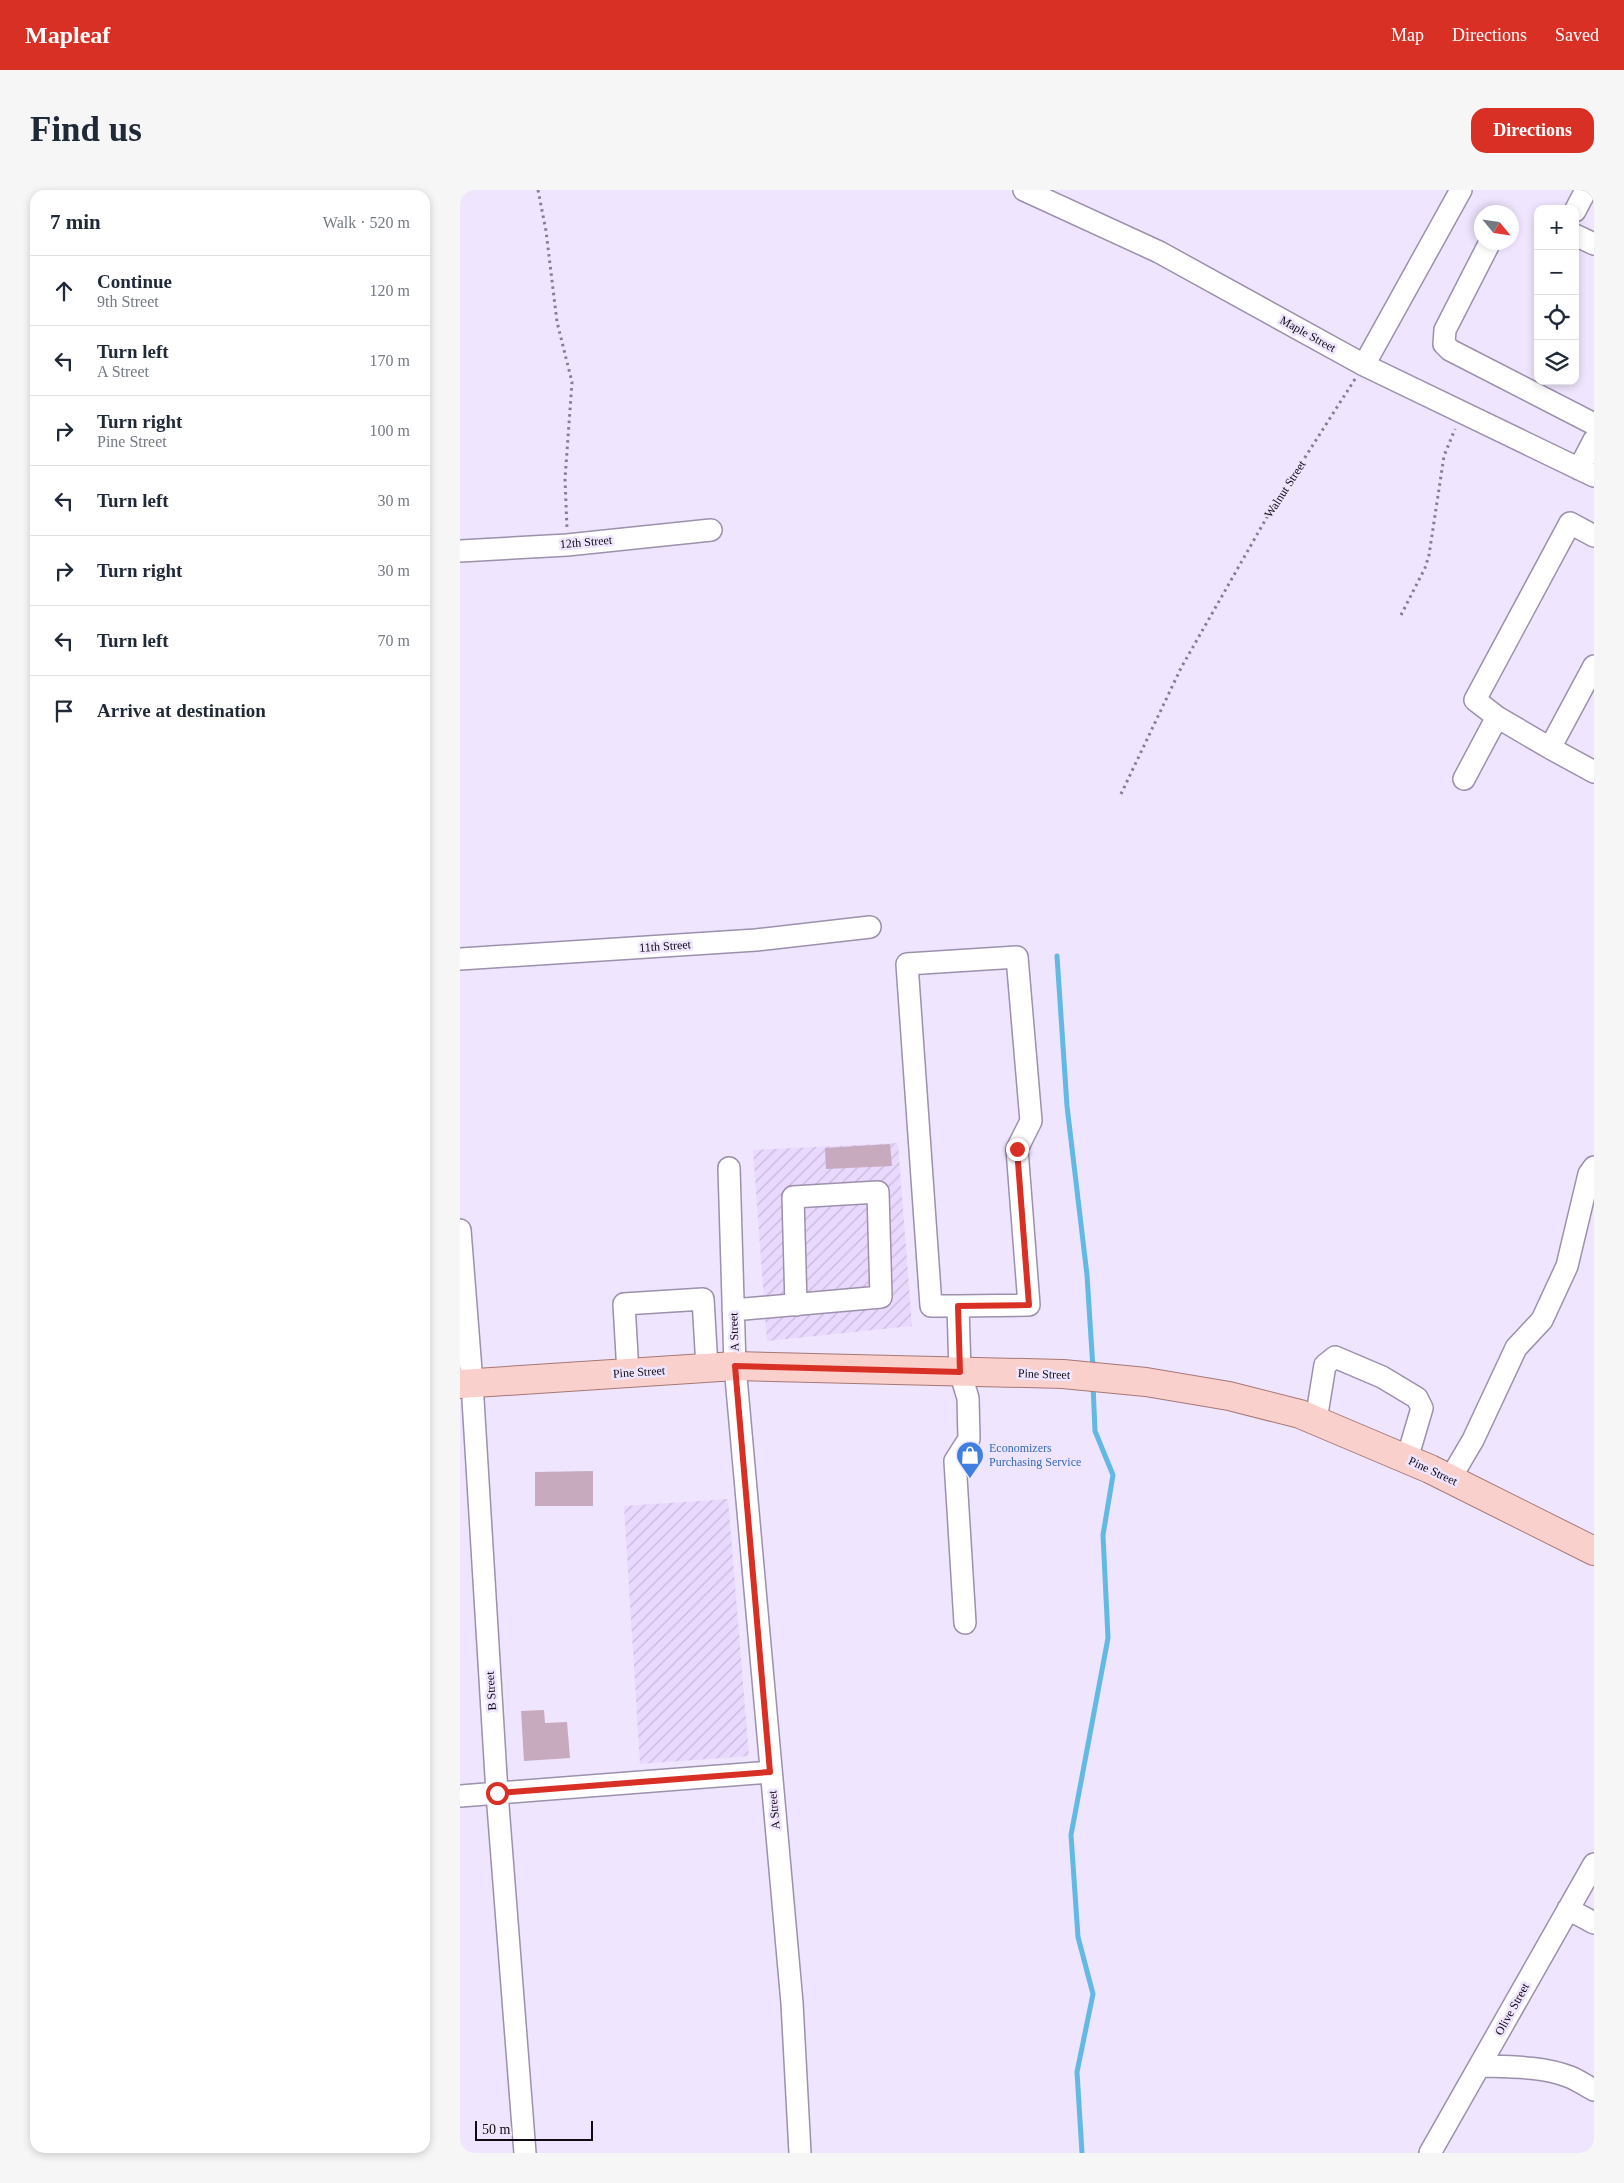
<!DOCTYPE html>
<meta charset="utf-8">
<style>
body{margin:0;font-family:Georgia,serif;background:#f6f6f7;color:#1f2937}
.controls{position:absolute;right:15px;top:15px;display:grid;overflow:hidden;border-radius:10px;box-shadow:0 2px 8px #0003}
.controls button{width:45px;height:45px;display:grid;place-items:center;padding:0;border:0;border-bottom:1px solid #e0e1e3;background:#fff;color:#1f2937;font:25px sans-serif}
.compass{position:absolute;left:1014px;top:15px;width:45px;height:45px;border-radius:50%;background:#fff;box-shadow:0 2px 8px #0003;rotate:119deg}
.scale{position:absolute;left:15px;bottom:12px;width:118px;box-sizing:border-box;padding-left:5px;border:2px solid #0e0a13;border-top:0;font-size:14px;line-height:18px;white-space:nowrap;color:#0e0a13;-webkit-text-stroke:4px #efe5fe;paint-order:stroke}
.stop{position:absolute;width:15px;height:15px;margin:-11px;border:4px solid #d93025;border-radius:50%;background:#fff}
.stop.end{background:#d93025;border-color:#fff;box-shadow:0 1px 5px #0008}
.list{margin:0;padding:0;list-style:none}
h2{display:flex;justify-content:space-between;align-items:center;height:65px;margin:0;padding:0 20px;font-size:21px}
h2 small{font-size:16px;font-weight:400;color:#747a83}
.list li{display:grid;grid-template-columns:32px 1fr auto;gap:15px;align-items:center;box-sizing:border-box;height:70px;padding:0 20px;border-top:1px solid #e0e1e3}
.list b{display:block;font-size:19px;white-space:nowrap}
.list p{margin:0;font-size:16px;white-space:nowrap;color:#747a83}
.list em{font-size:16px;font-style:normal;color:#747a83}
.icon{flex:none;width:28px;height:28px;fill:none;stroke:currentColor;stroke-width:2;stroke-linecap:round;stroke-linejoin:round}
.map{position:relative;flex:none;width:1134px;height:1963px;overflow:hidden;border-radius:15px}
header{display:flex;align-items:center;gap:30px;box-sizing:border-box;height:70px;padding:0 25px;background:#d93025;color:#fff}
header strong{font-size:24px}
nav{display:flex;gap:28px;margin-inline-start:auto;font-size:18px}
.intro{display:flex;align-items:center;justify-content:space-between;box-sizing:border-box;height:120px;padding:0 30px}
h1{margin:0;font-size:35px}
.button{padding:12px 22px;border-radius:15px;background:#d93025;color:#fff;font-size:18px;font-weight:700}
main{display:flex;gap:30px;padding:0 30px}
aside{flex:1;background:#fff;border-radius:15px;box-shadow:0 2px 8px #0003}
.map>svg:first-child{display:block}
.industrial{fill:url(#industrial-furrows)}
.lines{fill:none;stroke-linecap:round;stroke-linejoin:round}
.stream{stroke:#62b9e4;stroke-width:5}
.building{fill:#c7aabd}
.minor-casing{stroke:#9c90ac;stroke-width:24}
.major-casing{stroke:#a57776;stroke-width:30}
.path{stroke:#857e90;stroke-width:3;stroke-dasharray:2.5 4;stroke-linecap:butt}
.minor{stroke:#fff;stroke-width:21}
.major{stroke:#fad0cd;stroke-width:28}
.route{stroke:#d93025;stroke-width:6}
.labels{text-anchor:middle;stroke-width:5;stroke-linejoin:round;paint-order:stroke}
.street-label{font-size:12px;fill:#0e0a13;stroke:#efe5fe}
.shop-label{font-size:12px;fill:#366cbe;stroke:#efe5fe;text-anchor:start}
</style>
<header>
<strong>Mapleaf</strong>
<nav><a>Map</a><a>Directions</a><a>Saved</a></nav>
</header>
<div class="intro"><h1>Find us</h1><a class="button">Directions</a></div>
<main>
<aside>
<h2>7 min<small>Walk · 520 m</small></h2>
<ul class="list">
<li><svg class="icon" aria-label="ahead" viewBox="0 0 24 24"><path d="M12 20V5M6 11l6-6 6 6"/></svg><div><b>Continue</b><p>9th Street</p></div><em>120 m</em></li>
<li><svg class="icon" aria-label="left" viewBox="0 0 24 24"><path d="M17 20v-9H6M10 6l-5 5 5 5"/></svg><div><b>Turn left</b><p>A Street</p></div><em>170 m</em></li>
<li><svg class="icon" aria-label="right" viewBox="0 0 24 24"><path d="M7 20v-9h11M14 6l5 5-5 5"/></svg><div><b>Turn right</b><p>Pine Street</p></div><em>100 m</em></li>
<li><svg class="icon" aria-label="left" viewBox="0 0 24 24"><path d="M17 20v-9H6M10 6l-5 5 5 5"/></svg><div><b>Turn left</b></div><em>30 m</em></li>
<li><svg class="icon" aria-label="right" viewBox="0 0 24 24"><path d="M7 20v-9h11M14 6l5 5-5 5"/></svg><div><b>Turn right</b></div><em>30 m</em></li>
<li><svg class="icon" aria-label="left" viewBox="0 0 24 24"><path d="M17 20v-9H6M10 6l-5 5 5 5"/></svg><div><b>Turn left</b></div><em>70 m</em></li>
<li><svg class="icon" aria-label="arrive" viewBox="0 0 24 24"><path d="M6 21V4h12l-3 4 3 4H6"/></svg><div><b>Arrive at destination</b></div></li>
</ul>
</aside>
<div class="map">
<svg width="1134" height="1963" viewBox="0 0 1134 1963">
<defs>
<pattern id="industrial-furrows" width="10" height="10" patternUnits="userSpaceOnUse" patternTransform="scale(1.25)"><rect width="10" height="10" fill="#e9d9fe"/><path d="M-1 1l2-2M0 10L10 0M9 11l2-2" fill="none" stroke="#c7b9d9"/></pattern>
</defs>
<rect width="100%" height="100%" fill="#efe5fe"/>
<path class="industrial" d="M438,953L452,1136L307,1151L293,960Z
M268,1309L289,1566L180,1574L164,1316Z"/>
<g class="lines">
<path class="stream" d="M597,766L607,916L627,1085L633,1179
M622,1963L617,1882L633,1804L618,1747L611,1645L648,1448L643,1345L653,1285L635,1241L633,1195"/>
</g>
<path class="building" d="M430,954L432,976L366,979L365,958Z
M133,1281V1316H75V1282Z
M84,1520L85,1533L107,1532L110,1568L64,1571L61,1521Z"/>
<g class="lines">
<g class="minor-casing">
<path id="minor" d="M564,0L699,62L904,175L1134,286
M1115,21L1126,0
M1115,45L1134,54
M1030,52L985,140L984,154L990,160L1134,234
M904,175L1001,0
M1119,279L1134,250
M0,361L107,355L251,340
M1134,476L1090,558L1134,582
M1090,558L1037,527L1015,510L1110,333L1134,346
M1004,589L1037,527
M0,769L296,750L410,737
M269,978L275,1176L332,1813L340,1963
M0,1040L12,1193L37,1603L65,1963
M498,1116H471L447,774L557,767L571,931L557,959L569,1115L498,1116L500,1182L508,1208L509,1249L495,1271L505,1433
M273,1120L421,1107L418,1002L333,1007L336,1115
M168,1183L164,1114L243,1109L247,1177
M856,1230L865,1175L875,1167L922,1187L957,1208L962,1218L947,1269
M990,1289L1013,1250L1056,1158L1082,1130L1107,1076L1129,984L1134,977
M0,1606L310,1582
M1108,1719L1134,1733
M1020,1876C1049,1877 1082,1876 1110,1887C1118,1890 1126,1896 1134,1900
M970,1963L1134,1674"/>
</g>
<g class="major-casing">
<path id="major" d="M0,1194L275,1176L603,1184L686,1192L769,1206L840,1224L970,1279L1134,1361"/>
</g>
<path class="path" d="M78,0L86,41L97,132L112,192L105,289L107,339
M941,425L965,378L969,365L984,266L995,239
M661,604L721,478L807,327L895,189"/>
<use href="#minor" class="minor"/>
<use href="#major" class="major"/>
</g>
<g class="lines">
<path class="route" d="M37,1603L310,1582L275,1176L500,1182L498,1116L569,1115L557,959"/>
</g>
<defs>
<g id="shop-pin" transform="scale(1.4375)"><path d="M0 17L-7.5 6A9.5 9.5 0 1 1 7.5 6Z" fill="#3f7fe0" stroke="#efe5fe"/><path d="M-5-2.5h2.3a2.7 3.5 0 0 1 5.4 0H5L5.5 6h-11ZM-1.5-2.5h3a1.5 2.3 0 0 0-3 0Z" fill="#fff"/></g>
</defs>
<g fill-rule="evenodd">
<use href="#shop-pin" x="510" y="1265"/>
</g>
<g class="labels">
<g class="street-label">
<text transform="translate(848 144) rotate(29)" y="4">Maple Street</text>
<text transform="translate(825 299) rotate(-57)" y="4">Walnut Street</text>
<text transform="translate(126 352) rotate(-5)" y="4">12th Street</text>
<text transform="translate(205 756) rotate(-4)" y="4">11th Street</text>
<text transform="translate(274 1142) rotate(-92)" y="4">A Street</text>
<text transform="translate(179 1182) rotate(-4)" y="4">Pine Street</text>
<text transform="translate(584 1184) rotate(2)" y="4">Pine Street</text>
<text transform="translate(973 1281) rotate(25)" y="4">Pine Street</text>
<text transform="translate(31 1501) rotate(-94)" y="4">B Street</text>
<text transform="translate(314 1620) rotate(-95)" y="4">A Street</text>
<text transform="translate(1052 1819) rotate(-61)" y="4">Olive Street</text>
</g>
<g class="shop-label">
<text x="529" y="1262">Economizers<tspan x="529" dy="14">Purchasing Service</tspan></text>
</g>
</g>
</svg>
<div class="controls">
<button>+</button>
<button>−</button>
<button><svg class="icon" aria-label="locate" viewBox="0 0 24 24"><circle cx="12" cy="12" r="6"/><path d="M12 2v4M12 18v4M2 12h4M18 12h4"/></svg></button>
<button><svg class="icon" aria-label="layers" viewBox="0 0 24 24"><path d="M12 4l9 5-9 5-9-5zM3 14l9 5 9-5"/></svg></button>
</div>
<svg class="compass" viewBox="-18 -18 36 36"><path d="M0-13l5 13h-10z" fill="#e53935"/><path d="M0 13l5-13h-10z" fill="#747a83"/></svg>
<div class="scale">50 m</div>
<div class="stop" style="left:37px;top:1603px"></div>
<div class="stop end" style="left:557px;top:959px"></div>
</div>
</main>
